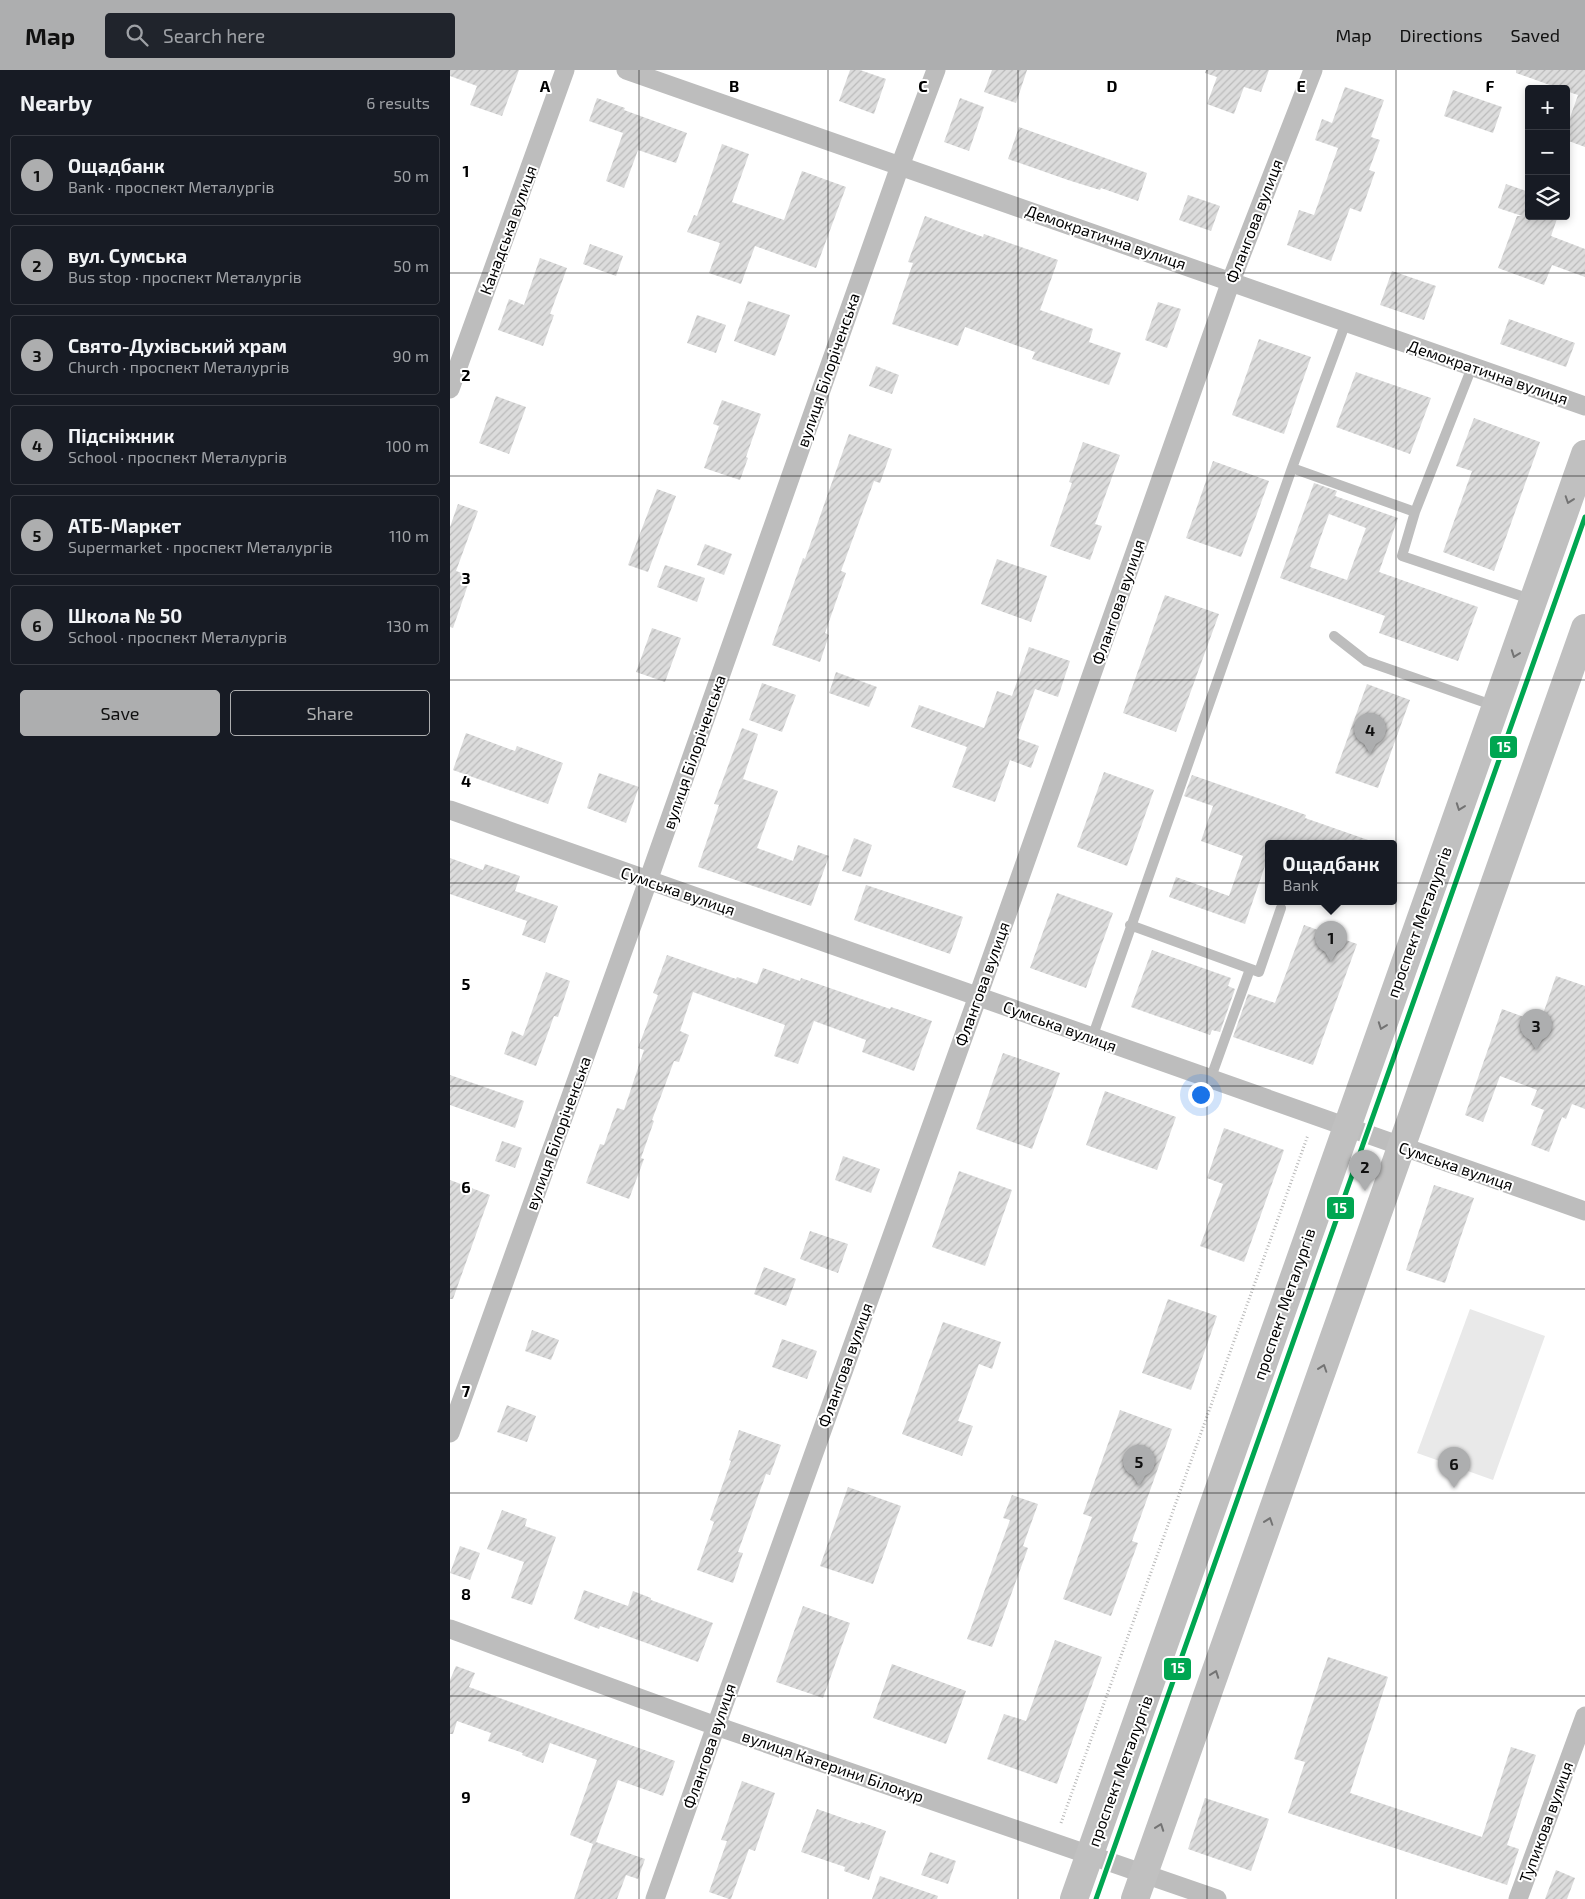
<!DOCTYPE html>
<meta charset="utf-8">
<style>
body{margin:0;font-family:"Exo 2",sans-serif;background:#20242c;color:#f1f3f6}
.controls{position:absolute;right:15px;top:15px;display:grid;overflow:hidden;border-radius:5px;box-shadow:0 2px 8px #0003}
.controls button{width:45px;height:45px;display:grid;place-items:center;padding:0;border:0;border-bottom:1px solid #363941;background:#171b24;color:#f1f3f6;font:25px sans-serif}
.you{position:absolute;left:750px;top:1024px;width:18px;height:18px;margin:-12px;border:4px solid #fff;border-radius:50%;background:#1a73e8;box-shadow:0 0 0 8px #1a73e833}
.badge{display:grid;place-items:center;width:32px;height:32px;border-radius:50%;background:#adaeaf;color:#111;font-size:16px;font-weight:700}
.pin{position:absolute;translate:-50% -41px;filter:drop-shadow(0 1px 2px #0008)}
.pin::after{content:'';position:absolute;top:26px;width:18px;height:15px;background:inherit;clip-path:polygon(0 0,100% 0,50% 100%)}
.popup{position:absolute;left:815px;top:770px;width:132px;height:65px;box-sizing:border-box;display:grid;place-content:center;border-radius:5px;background:#171b24;filter:drop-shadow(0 1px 4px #0005);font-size:16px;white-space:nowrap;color:#9ea1a6}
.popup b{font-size:19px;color:#f1f3f6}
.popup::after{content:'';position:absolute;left:50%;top:100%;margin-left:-10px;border:10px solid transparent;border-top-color:#171b24}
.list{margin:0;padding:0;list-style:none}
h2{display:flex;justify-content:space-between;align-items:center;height:65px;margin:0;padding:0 20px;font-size:21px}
h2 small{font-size:16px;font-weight:400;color:#9ea1a6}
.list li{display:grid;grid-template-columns:32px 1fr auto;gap:15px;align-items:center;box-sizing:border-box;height:80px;margin:0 10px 10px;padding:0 10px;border:1px solid #363941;border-radius:5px}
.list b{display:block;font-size:19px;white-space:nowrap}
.list p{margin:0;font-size:16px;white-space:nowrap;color:#9ea1a6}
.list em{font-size:16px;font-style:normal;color:#9ea1a6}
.actions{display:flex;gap:10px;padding:15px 20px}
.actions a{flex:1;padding:11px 0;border:1px solid #adaeaf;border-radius:5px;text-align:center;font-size:18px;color:#adaeaf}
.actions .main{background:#adaeaf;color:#111}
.icon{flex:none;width:28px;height:28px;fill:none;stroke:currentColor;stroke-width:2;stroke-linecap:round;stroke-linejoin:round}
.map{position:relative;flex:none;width:1135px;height:1829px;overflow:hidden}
header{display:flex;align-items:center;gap:30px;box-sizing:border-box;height:70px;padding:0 25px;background:#adaeaf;color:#111}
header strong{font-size:24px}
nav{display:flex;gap:28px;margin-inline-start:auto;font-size:18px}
.search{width:350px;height:45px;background:#20242c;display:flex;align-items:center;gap:12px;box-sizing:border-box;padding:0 18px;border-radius:5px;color:#9ea1a6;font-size:19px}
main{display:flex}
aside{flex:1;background:#171b24}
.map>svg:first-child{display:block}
.green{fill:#e9e9e9}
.building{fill:url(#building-hatch);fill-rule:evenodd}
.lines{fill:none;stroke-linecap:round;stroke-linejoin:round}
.path{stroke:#b8b8b8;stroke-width:3;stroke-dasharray:1 2.5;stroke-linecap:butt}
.service{stroke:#bdbdbd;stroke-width:10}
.minor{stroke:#bdbdbd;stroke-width:19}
.secondary{stroke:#c0c0c0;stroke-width:28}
.tram-1-casing{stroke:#fff;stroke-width:9}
.tram-1{stroke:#00a651;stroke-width:5}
.oneway{stroke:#737373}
.grid{fill:none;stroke:#000;stroke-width:1;stroke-opacity:0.55}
.labels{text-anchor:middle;stroke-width:4;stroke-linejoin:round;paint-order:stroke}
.street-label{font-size:16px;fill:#000;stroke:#fff}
.grid-label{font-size:16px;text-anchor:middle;font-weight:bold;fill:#000;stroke:#fff;stroke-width:4;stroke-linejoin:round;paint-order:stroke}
.line-badge{stroke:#fff;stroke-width:2}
.badge-label{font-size:14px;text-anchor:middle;font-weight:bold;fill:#fff}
</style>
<header>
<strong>Map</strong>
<div class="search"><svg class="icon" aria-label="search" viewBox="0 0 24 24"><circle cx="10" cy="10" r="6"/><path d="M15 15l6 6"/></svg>Search here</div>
<nav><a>Map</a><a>Directions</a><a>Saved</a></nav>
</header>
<main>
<aside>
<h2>Nearby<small>6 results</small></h2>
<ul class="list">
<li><span class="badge">1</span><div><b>Ощадбанк</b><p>Bank · проспект Металургів</p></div><em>50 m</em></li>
<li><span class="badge">2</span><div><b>вул. Сумська</b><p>Bus stop · проспект Металургів</p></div><em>50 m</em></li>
<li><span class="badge">3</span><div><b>Свято-Духівський храм</b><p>Church · проспект Металургів</p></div><em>90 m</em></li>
<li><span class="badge">4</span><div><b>Підсніжник</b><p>School · проспект Металургів</p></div><em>100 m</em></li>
<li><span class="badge">5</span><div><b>АТБ-Маркет</b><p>Supermarket · проспект Металургів</p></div><em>110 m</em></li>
<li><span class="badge">6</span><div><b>Школа № 50</b><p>School · проспект Металургів</p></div><em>130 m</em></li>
</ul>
<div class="actions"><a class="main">Save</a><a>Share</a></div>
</aside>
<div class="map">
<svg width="1135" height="1829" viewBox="0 0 1135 1829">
<defs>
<pattern id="building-hatch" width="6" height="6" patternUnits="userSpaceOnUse" patternTransform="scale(1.25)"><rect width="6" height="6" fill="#dcdcdc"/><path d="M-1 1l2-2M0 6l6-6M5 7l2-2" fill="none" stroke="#bbb"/></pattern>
</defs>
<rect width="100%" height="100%" fill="#fff"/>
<path class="green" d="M1020,1239L1095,1266L1043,1410L967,1383Z"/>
<path class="building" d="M0,0H69L52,46L20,35L27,16L0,6Z
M400,0H410L436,9L424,44L389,31Z
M542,0H577L566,33L534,22Z
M756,0H819L811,22L794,17L784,44L757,34L767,7L755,3Z
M1066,0H1135V77L1116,70V59L1128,25L1116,21V19H1111L1066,3Z
M895,17L934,30L921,67L930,70L919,100L925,102L911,142L900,138L881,191L837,175L849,140L864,145L888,78L865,70L872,49L882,53Z
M1003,20L1052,37L1043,63L994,46Z
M147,28L175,38L174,40L237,63L226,93L188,80L174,118L156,111L173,63L139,51Z
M510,28L534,37L519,81L494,72Z
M569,57L697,103L688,131L651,118L650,120L618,110L558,89Z
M272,74L299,84L282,132L334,150L352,101L396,117L366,198L305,176L291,214L259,203L270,173L237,162L244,145L247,146Z
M1056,114L1079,122V146H1108L1101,166L1135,179V207L1102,195L1094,215L1048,198L1067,146H1072L1048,138Z
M738,125L770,136L761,161L729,150Z
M475,146L533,167L534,164L608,190L590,240L643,259L639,272L671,283L659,315L582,289L585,282L515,257L508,276L442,254L463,193L458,192Z
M140,174L173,186L166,206L133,194Z
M90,188L117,198L100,244L104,245L93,276L48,260L59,229L74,235Z
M942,201L986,216L974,250L930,235Z
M298,231L340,245L325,286L284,271Z
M708,232L731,239L717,278L695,270Z
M247,245L276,255L266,283L237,273Z
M1059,249L1125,273L1116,297L1050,274Z
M809,269L861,287L834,364L782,345Z
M426,296L449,305L442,324L419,316Z
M906,302L981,328L960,384L886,357Z
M46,326L76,337L59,384L29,373Z
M272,330L311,344L296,387L298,388L290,410L254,398L269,356L263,354Z
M1024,348L1090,372L1044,501L993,482L1022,401L1006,396Z
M399,364L442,379L430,413L424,411L391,501L396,503L375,563L379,565L370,592L322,575L353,488L355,489Z
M633,372L670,385L645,454L652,456L640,490L600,476L622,413L619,412Z
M763,391L819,411L791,487L736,468Z
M864,413L887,421L885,426L948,448L929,502L1028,537L1008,591L929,563L935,546L830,508ZM879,444L916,458L897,510L860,497Z
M207,419L226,426L198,502L178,495Z
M8,434L28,441L6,501L21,506L3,558L0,557V457Z
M255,474L282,484L274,505L247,495Z
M547,489L597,506L581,552L531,534Z
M215,495L255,508L247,532L207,517Z
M715,525L769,544L726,662L673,643Z
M202,558L231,568L215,612L186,602Z
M579,577L620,591L608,627L585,619L567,668L589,676L581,698L560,690L545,732L502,717L517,677L461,657L469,635L534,658L547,621L562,626Z
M386,602L427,617L419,637L379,623Z
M312,613L346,625L332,662L299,650Z
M917,614L960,630L928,718L885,703Z
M292,658L308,664L293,709L328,721L307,778L343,791L348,775L379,786L361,836L248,797L269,735L264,734Z
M16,663L65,681L67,676L113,693L98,734L3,700Z
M654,702L704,720L677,796L627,777Z
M149,703L189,717L176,753L137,738Z
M742,705L856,745L855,748L918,770V773H818V787L795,854L719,827L726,807L779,826L793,786L751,771L763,736L734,726Z
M404,768L422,775L411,807L392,801Z
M0,788L33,800L35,794L70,806L65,821L108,836L95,873L72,865L77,851L0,824Z
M416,815L513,847L500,884L404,850Z
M607,823L663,843L636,918L580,898Z
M854,855L907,874L863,995L783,967L798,924L825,933Z
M702,880L781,908L778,916L785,919L770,962L762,960L760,965L681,937Z
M217,885L286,909L287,907L307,914L313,898L350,911L351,908L440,939L441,937L482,951L464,1001L412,982L416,970L364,951L348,994L324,986L335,955L243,922L230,961L239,965L229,992L224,991L202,1050L204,1051L191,1088L194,1089L179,1129L136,1113L150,1074L154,1075L167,1038L174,1040L194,980L188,978L208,925L203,923Z
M96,902L120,911L108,947L104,946L86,996L54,984L62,961L73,966Z
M1106,906L1135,916V1039L1122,1034L1116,1049L1112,1047L1099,1082L1081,1075L1094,1040L1081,1035L1087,1020L1050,1006L1033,1052L1015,1045L1052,939L1090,953Z
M553,983L610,1003L582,1079L526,1059Z
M0,1005L74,1031L65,1058L0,1035Z
M655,1021L726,1047L707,1100L636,1075Z
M774,1058L834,1080L794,1192L750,1176L773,1114L757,1108Z
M52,1071L72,1078L65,1098L45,1091Z
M393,1086L430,1099L421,1123L385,1110Z
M509,1101L562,1120L535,1196L482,1177Z
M0,1110L40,1125L3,1229H0Z
M984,1115L1024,1128L995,1213L956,1200Z
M360,1161L398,1174L388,1203L350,1189Z
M314,1197L346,1209L336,1236L304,1224Z
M718,1229L767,1246L741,1320L692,1303Z
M493,1252L551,1272L542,1299L529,1294L508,1351L523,1356L512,1386L452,1364Z
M82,1260L109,1270L101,1290L75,1281Z
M332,1269L367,1281L357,1309L322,1297Z
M57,1335L86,1346L77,1372L47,1362Z
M670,1340L722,1359L682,1471L688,1473L661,1546L613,1529L642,1447L633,1444Z
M289,1360L331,1375L320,1405L316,1404L288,1482L293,1483L283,1513L247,1500L264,1452L260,1450L281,1391L279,1390Z
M398,1417L451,1436L423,1514L370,1496Z
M562,1425L588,1434L573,1476L578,1478L542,1577L517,1569L560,1450L553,1448Z
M52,1440L77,1449L75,1456L106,1467L82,1535L61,1528L74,1492L37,1479Z
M10,1476L30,1483L20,1510L0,1503Z
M134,1520L178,1536L183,1521L201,1528V1530L263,1553L248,1592L150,1556L149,1559L124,1549Z
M353,1536L400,1553L373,1628L326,1612Z
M605,1570L652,1587L607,1714L537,1689L554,1644L576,1651Z
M878,1587L938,1607L900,1723L1032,1767L1061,1677L1086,1685L1057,1775L1069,1779L1057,1815L838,1743L855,1692L844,1689Z
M442,1594L516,1621L496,1674L423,1648Z
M6,1596L25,1603L19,1617L225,1691L213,1726L168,1710L146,1772L195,1789L188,1809L176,1805L167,1829H124L143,1774L120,1765L147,1690L100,1673L93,1693L72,1685L73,1683L38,1671L41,1663L7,1651L3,1664H0V1610Z
M292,1711L325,1723L305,1781L299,1779L281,1829H279L259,1822L277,1771L271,1770Z
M755,1728L819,1749L801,1801L738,1779Z
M367,1739L410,1754L411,1752L436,1761L419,1810L394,1801L395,1797L351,1782Z
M480,1782L506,1791L498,1814L471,1805Z
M1106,1800L1125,1808L1117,1829H1095Z
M430,1806L488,1826L487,1829H422Z"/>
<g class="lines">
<path class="path" d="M611,1753L858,1065"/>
<path class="service" d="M1022,297L965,442L952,486L1083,530
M842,398L965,442
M884,566L916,591L1045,636
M680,855L809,902L831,838
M642,968L842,398L896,252
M760,1010L800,899"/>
<path class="minor" d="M176,0L1135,336
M0,319L115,0
M0,740L1135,1141
M0,1363L198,811L450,96L486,0
M0,1559L266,1656L767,1829
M205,1829L266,1656L528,926L781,211L863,0
M1068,1829L1135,1646"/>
<path class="secondary" d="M624,1829L1135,384
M685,1829L1135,558"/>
<g class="tram-1-casing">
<path id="tram-1" d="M646,1829L1135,447"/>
</g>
<use href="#tram-1" class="tram-1"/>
</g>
<defs><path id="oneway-chevron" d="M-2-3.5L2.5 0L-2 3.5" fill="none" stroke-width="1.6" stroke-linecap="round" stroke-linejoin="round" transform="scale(1.25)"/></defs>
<g class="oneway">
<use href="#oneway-chevron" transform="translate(1119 430) rotate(109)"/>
<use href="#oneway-chevron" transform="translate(1065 584) rotate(110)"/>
<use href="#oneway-chevron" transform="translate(1010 737) rotate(110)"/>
<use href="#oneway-chevron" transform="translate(932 956) rotate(110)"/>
<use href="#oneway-chevron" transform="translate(873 1298) rotate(-71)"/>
<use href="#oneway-chevron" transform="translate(819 1451) rotate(-71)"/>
<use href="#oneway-chevron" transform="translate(765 1604) rotate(-70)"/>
<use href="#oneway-chevron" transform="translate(710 1757) rotate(-70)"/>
</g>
<path class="grid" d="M189,0V1829M378,0V1829M568,0V1829M757,0V1829M946,0V1829M0,203H1135M0,406H1135M0,610H1135M0,813H1135M0,1016H1135M0,1219H1135M0,1423H1135M0,1626H1135"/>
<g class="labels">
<g class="street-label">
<text transform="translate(804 151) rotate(-69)" y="6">Флангова вулиця</text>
<text transform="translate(58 160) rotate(-70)" y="6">Канадська вулиця</text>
<text transform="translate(656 167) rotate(19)" y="6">Демократична вулиця</text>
<text transform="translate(378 300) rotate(-71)" y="6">вулиця Білоріченська</text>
<text transform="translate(1038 302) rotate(19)" y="6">Демократична вулиця</text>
<text transform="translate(668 532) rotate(-71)" y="6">Флангова вулиця</text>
<text transform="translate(244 682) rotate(-71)" y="6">вулиця Білоріченська</text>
<text transform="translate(228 821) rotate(19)" y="6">Сумська вулиця</text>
<text transform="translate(969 852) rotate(-70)" y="6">проспект Металургів</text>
<text transform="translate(532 914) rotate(-70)" y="6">Флангова вулиця</text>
<text transform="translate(610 956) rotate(20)" y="6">Сумська вулиця</text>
<text transform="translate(108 1063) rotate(-70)" y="6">вулиця Білоріченська</text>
<text transform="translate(1006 1096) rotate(19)" y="6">Сумська вулиця</text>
<text transform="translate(834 1234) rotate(-71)" y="6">проспект Металургів</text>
<text transform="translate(395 1295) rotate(-70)" y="6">Флангова вулиця</text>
<text transform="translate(259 1676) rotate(-71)" y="6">Флангова вулиця</text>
<text transform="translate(383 1696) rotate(19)" y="6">вулиця Катерини Білокур</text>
<text transform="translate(670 1701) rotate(-70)" y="6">проспект Металургів</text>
<text transform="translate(1096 1752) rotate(-70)" y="6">Тупикова вулиця</text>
</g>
</g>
<g class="grid-label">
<text x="95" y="22">A</text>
<text x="284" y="22">B</text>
<text x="473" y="22">C</text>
<text x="662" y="22">D</text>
<text x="851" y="22">E</text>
<text x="1040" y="22">F</text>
<text x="16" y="107">1</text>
<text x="16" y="311">2</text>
<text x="16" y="514">3</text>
<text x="16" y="717">4</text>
<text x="16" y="920">5</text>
<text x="16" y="1123">6</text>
<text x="16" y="1327">7</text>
<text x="16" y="1530">8</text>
<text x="16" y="1733">9</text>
</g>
<g class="line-badge">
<rect x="1039" y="665" width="29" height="24" rx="5" fill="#00a651"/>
<rect x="876" y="1126" width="29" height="24" rx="5" fill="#00a651"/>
<rect x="713" y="1587" width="29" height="24" rx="5" fill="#00a651"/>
</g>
<g class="badge-label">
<text x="1054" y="682">15</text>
<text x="890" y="1143">15</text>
<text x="728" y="1603">15</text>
</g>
</svg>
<div class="controls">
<button>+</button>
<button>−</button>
<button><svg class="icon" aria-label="layers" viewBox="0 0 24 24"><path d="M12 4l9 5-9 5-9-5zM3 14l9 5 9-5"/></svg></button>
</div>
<div class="you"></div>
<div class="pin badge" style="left:881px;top:892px">1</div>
<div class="popup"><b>Ощадбанк</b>Bank</div>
<div class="pin badge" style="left:915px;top:1121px">2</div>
<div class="pin badge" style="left:1086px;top:980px">3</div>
<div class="pin badge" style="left:920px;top:684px">4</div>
<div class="pin badge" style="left:689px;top:1416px">5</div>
<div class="pin badge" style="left:1004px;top:1418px">6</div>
</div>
</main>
